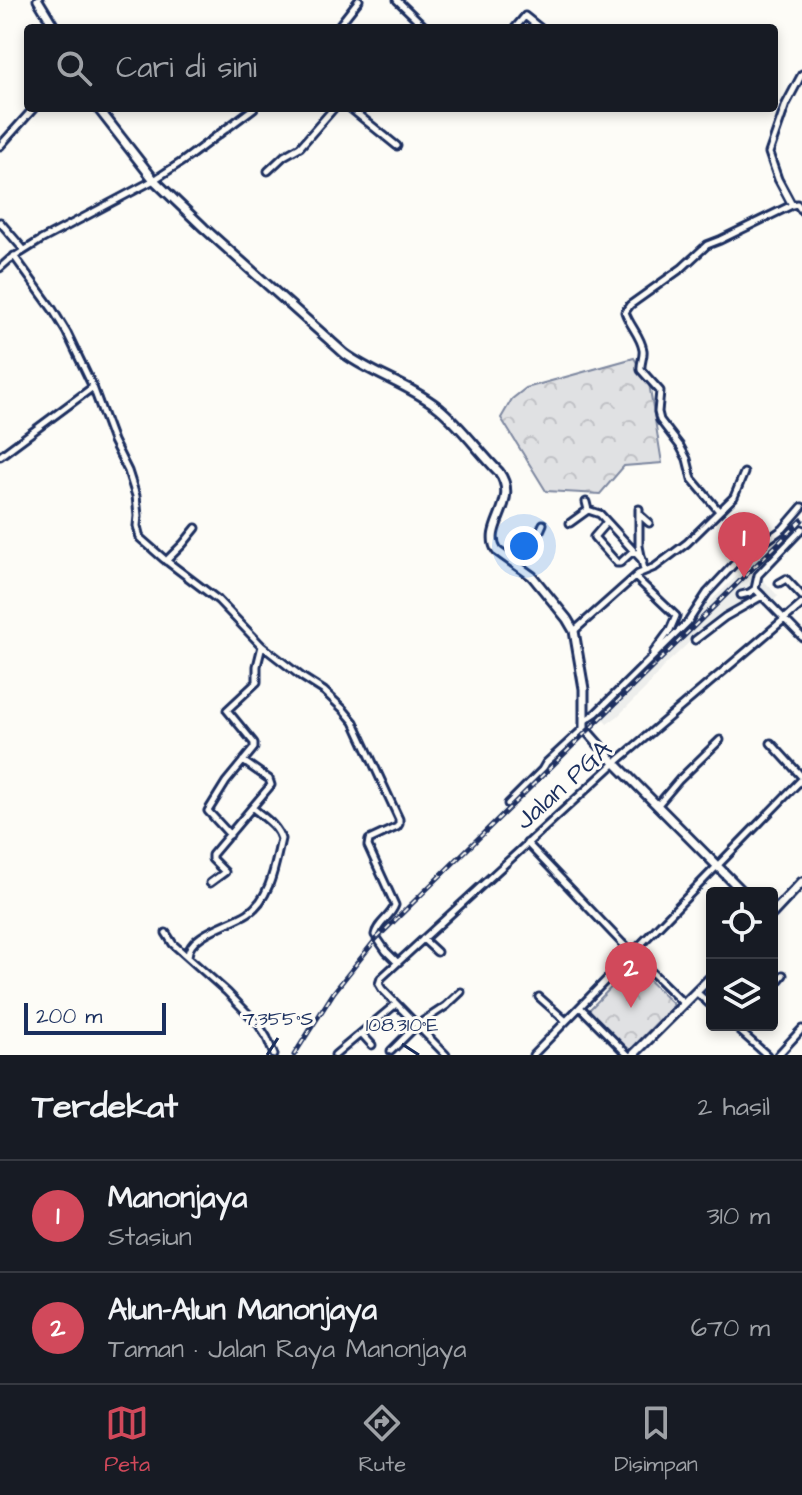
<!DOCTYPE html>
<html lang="id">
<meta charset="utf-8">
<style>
body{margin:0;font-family:"Architects Daughter",sans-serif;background:#242831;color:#f1f3f6}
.controls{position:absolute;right:24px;bottom:24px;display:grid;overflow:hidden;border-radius:8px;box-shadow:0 4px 12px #0003}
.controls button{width:72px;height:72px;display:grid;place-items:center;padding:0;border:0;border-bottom:2px solid #363941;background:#171b24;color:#f1f3f6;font:40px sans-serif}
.scale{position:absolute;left:24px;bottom:20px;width:142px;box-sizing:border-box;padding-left:8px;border:4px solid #1b2f5e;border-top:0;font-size:22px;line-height:28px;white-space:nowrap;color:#1b2f5e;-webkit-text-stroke:6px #fdfcf7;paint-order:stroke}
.you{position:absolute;left:524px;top:546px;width:28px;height:28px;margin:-20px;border:6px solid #fff;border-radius:50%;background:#1a73e8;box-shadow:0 0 0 12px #1a73e833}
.badge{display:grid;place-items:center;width:52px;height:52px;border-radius:50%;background:#d1495b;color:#fff;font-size:26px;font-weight:700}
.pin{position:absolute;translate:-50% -66px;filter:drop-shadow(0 2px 4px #0008)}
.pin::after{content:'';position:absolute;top:42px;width:28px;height:24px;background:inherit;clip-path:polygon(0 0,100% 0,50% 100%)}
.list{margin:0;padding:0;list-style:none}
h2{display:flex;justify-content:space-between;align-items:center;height:104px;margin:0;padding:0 32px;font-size:34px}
h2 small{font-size:26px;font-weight:400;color:#9ea1a6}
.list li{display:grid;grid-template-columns:52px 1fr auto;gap:24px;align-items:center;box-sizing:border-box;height:112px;padding:0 32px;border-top:2px solid #363941}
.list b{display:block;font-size:30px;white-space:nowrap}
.list p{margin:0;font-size:26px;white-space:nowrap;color:#9ea1a6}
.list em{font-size:26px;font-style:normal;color:#9ea1a6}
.icon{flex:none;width:44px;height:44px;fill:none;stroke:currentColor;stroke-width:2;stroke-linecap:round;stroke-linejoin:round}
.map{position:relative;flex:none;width:802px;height:1055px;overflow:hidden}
.search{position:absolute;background:#171b24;box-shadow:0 4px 12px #0003;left:24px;right:24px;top:24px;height:88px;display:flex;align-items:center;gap:20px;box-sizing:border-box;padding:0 28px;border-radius:8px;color:#9ea1a6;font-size:30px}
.sheet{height:328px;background:#171b24}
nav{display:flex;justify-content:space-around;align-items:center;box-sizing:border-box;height:112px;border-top:2px solid #363941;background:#171b24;font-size:22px;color:#9ea1a6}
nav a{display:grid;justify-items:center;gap:4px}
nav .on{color:#d1495b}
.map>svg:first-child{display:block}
.built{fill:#edeeec}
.forest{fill:url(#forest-crowns);stroke:#7e88a0;stroke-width:2}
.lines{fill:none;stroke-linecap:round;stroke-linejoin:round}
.street-casing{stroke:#1b2f5e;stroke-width:11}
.secondary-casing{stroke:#1b2f5e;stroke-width:13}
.primary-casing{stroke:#1b2f5e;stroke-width:13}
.street{stroke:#fdfcf7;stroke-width:5}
.secondary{stroke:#fdfcf7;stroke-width:7}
.primary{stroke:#fdfcf7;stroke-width:7}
.rail-casing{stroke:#1b2f5e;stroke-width:5}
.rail{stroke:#fdfcf7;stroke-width:2;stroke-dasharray:6;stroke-linecap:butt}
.ticks{fill:none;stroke:#1b2f5e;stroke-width:3}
.labels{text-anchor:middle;stroke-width:6;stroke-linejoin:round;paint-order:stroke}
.street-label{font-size:26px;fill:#1b2f5e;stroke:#fdfcf7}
.ticks-label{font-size:20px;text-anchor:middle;fill:#1b2f5e;stroke:#fdfcf7;stroke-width:6;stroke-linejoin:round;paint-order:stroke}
</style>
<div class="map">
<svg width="802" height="1055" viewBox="0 0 802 1055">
<defs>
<pattern id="forest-crowns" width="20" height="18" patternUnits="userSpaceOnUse" patternTransform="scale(2)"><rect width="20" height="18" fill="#e0e1e3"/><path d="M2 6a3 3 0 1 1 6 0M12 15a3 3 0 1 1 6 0" fill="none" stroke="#c0c1c5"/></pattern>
</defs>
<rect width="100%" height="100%" fill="#fdfcf7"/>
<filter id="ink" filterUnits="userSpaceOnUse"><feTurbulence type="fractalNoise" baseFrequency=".0125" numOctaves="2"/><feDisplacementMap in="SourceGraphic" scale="16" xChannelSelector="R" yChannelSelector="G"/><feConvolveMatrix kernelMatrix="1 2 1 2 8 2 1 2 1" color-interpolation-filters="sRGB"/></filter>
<g filter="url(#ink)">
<path class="built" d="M802,512V528L757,573L778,596L769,605L765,602L759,607L752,599L735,608L697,635L662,668L649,685L618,716L607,724L599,715L638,676L653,658Z"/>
<path class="forest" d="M634,358L649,383L662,463L624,466L600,494L546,491L501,418L512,399L526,388Z
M633,965L674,1005L629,1051L588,1011Z"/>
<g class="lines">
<g class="street-casing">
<path id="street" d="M397,0L426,28
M337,28L359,0
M515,28L525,16L540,28
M350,108L397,146
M0,146L34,108
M268,171L284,156L300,147L334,108
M792,205L797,204L802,211
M0,222L24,250
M14,256L53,310L67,333L93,387L113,441L128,471L136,496L138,516L137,526L140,538L164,559L218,600L262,646L302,677L324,691L343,709L354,722L399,819V824L397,827L369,840L368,846L395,905C391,917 377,923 375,935L386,951L397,962
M0,268L9,260L41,240L154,180L183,161L254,108
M0,456L93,387
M586,502L588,510L600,514L643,561
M639,509V546L644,570
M719,511L692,479L687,459L680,446L660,420L658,412L660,391L641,370C640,363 644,357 643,350C641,336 629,325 625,312L630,305L682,268L707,245L720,240L792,205L778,179L769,153L786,104L802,74
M640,515L649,523
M570,523L588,510
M606,523L594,537L617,563H620L633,551
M166,561L183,544L196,528
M514,563L539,533L543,524
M635,577L676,616L670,630L653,653
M779,583L786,579L802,596
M741,595L749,593L755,589
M762,596L755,589L758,575L802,529
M574,631L638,574L655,567L687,543L734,497L744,473
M695,640L725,617L762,596L802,637
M584,721L596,713L688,622L707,593L735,563L783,529L802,507
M771,743L802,777
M508,804L542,770L546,763L584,728
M657,806L679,780L720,740
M230,835L208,811L226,782L254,748V743L227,710L257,682V666L262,646
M527,843L622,943L684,1004
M210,883L225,872L212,859V855L271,785L269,779L243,761
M166,933L173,944L227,992L259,1025L267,1038L274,1055
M423,939L437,952
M188,956C188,934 231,924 248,913C271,898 275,864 281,839C277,825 263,817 253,808
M772,988L783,975
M696,992L712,1006
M539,997L566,1021
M581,1008L628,1055
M733,1025L767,1055
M362,1034L372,1045
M391,1051L417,1025L446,1006L461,992
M335,1055L396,1004
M446,1055L382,989L379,984L381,978L615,763L802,604
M533,1055L802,779
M778,1055L802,1029"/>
</g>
<g class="secondary-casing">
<path id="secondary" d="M38,0L55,28
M98,108L154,180L204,228L345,354C374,375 410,385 439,408C461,426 479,452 499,472C521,502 481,527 497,551L532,576L567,619L574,631L584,689V728L615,763L744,893"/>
</g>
<g class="primary-casing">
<path id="primary" d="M772,914L802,882
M633,1055L712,976"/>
</g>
<use href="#street" class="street"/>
<use href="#secondary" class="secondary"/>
<use href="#primary" class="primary"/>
<g class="rail-casing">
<path id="rail" d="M294,1055L334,992L376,939L802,520"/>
</g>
<use href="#rail" class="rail"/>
</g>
</g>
<path class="ticks" d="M402,1044L419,1055M267,1055L278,1038"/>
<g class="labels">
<g class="street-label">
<text transform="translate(563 784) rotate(-42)" y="9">Jalan PGA</text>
</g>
</g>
<g class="ticks-label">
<text x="278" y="1025">7.355°S</text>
<text x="402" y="1031">108.310°E</text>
</g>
</svg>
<div class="controls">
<button><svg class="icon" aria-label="locate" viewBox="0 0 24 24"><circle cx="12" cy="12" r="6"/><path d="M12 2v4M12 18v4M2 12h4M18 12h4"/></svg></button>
<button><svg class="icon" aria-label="layers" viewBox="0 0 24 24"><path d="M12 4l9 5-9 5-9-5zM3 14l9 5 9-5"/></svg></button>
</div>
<div class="scale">200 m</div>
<div class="you"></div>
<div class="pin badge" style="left:744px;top:578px">1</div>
<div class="pin badge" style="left:631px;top:1008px">2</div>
<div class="search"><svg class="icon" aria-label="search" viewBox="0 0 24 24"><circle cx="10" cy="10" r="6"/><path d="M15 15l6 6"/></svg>Cari di sini</div>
</div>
<section class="sheet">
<h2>Terdekat<small>2 hasil</small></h2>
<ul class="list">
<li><span class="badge">1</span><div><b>Manonjaya</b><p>Stasiun</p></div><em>310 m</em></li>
<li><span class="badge">2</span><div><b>Alun-Alun Manonjaya</b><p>Taman · Jalan Raya Manonjaya</p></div><em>670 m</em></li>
</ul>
</section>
<nav>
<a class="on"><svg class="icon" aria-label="map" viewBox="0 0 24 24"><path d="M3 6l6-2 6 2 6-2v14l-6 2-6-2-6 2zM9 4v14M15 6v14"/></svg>Peta</a>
<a><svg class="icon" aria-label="directions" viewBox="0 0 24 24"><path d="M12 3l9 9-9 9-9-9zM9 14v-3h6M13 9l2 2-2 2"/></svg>Rute</a>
<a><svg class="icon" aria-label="saved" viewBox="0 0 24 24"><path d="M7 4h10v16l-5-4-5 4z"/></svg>Disimpan</a>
</nav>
